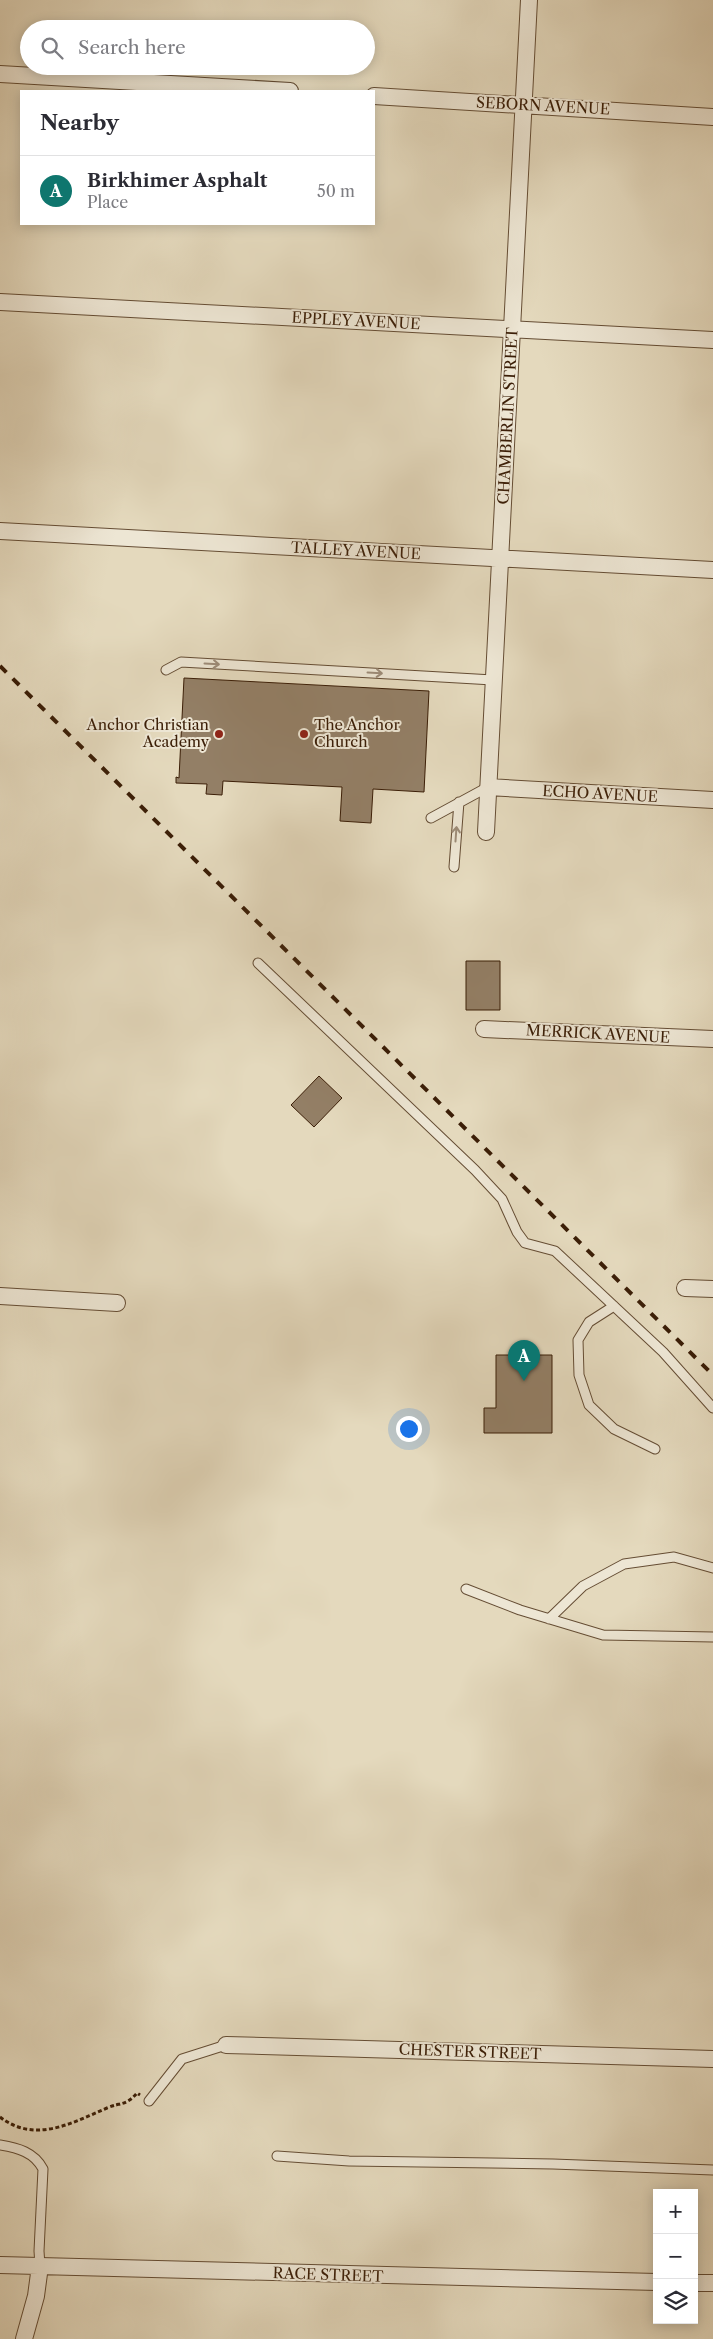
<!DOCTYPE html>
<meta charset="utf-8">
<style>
body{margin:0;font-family:"Libre Caslon Text",serif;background:#f2f2f3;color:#2b2b33}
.controls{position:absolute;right:15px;bottom:15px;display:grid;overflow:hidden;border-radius:0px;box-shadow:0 2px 12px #0003}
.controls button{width:45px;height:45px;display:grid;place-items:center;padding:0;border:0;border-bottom:1px solid #e1e1e2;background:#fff;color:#2b2b33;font:25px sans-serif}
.you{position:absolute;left:408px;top:1428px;width:18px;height:18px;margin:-12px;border:4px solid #fff;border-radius:50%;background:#1a73e8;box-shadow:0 0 0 8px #1a73e833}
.badge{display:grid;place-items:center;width:32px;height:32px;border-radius:50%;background:#0f766e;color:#fff;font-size:16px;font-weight:700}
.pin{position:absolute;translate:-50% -41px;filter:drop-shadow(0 1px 2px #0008)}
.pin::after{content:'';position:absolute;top:26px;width:18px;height:15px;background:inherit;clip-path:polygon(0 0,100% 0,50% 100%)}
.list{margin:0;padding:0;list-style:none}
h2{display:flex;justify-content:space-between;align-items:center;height:65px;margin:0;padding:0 20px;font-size:21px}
h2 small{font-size:16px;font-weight:400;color:#7c7c81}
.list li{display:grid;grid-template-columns:32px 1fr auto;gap:15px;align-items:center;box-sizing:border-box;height:70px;padding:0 20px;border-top:1px solid #e1e1e2}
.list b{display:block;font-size:19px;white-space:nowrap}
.list p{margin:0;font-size:16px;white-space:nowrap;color:#7c7c81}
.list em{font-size:16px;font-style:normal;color:#7c7c81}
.icon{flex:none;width:28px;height:28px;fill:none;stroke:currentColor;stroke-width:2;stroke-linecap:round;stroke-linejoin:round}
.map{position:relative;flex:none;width:713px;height:2339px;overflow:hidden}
.search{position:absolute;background:#fff;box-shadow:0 2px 12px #0003;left:20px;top:20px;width:355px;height:55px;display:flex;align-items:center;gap:12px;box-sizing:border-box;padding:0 18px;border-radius:28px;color:#7c7c81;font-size:19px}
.panel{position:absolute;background:#fff;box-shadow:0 2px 12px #0003;left:20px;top:90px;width:355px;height:135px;border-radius:0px}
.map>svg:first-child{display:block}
.building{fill:#937f66;stroke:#3b1e07}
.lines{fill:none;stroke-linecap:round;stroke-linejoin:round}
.lane-casing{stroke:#654d34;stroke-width:11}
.street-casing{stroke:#654d34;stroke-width:18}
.path{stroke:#3b1e07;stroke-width:3;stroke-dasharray:4 2.5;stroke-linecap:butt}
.lane{stroke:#ede6d4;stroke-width:9}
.street{stroke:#ede6d4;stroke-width:16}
.rail{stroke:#3b1e07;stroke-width:4;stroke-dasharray:9 9;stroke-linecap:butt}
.oneway{stroke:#9d8c78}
.poi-dot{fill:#8f2418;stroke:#ede6d4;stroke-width:2}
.labels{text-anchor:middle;stroke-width:4;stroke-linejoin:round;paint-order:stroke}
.street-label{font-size:15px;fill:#3b1e07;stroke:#ede6d4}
.poi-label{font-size:15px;fill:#3b1e07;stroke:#ede6d4;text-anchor:end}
</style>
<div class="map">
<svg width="713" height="2339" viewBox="0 0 713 2339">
<rect width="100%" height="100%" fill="#e4d9bd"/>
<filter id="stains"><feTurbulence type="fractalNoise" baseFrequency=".004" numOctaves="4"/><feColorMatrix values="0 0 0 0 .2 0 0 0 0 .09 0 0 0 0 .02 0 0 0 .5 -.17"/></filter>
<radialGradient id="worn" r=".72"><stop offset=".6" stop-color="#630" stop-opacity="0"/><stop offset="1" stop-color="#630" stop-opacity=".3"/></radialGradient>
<path class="building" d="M184,678L429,691L424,792L373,789L371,823L340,821L342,787L223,781L222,795L206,794L207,784L176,783V777L179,778Z
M466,961H500V1010H466Z
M319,1076L342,1098L314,1127L291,1105Z
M496,1355H552V1433H484V1408H496Z"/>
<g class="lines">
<g class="lane-casing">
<path id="lane" d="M166,670L181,662L493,680
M431,818L488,787
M454,867L459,802
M258,963L475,1170L502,1199L517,1232L525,1243L555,1251L663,1352L713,1408
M614,1306L589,1322L578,1340L579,1375L589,1405L614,1429L655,1449
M466,1589L520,1610L603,1635L713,1637
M549,1619L583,1586L624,1564L674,1557L713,1568
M149,2101L182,2059L226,2045
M0,2145C18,2148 34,2152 43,2169L39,2251L40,2266
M277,2156L349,2161L553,2164L713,2170"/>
</g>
<g class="street-casing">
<path id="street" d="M0,74L290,91
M374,96L713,117
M0,302L713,340
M0,531L713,570
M488,787L713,800
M486,832L529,0
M484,1029L713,1039
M685,1288L713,1289
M0,1296L117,1303
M226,2045L713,2059
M0,2265L657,2282
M694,2283H713
M24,2339L36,2296L40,2266"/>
</g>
<path class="path" d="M0,2117C35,2144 72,2123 107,2108C121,2102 126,2106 137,2093L140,2095"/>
<use href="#lane" class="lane"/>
<use href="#street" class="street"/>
<path class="rail" d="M0,666L713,1375"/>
</g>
<defs><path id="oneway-shaft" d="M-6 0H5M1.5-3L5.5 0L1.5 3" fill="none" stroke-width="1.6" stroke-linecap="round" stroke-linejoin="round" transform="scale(1.25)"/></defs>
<g class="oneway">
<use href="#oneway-shaft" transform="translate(212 664) rotate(3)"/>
<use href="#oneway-shaft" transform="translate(375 673) rotate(3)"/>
<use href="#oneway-shaft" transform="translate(456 834) rotate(-86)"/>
</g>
<g class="poi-dot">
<circle cx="219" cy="734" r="5"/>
<circle cx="304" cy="734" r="5"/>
</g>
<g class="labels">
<g class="street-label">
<text transform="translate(543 106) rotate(3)" y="5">SEBORN AVENUE</text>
<text transform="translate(356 321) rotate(3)" y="5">EPPLEY AVENUE</text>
<text transform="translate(508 416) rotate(-87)" y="5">CHAMBERLIN STREET</text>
<text transform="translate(356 551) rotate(3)" y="5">TALLEY AVENUE</text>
<text transform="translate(600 794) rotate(3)" y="5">ECHO AVENUE</text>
<text transform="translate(598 1034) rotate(3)" y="5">MERRICK AVENUE</text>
<text transform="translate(470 2052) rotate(2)" y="5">CHESTER STREET</text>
<text transform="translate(328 2275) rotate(2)" y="5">RACE STREET</text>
</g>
<g class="poi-label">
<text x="209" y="730">Anchor Christian<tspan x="209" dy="17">Academy</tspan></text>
<text x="314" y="730" text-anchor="start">The Anchor<tspan x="314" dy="17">Church</tspan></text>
</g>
</g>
<rect width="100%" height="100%" filter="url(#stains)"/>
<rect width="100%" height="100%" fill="url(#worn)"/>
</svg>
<div class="controls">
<button>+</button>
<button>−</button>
<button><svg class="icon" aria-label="layers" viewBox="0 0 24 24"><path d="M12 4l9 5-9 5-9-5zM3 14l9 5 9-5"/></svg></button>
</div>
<div class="you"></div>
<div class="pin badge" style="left:524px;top:1381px">A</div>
<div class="search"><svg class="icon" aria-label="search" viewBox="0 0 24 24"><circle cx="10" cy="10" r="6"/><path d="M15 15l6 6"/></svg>Search here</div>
<section class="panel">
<h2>Nearby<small></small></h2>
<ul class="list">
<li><span class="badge">A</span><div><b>Birkhimer Asphalt</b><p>Place</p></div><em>50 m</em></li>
</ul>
</section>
</div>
